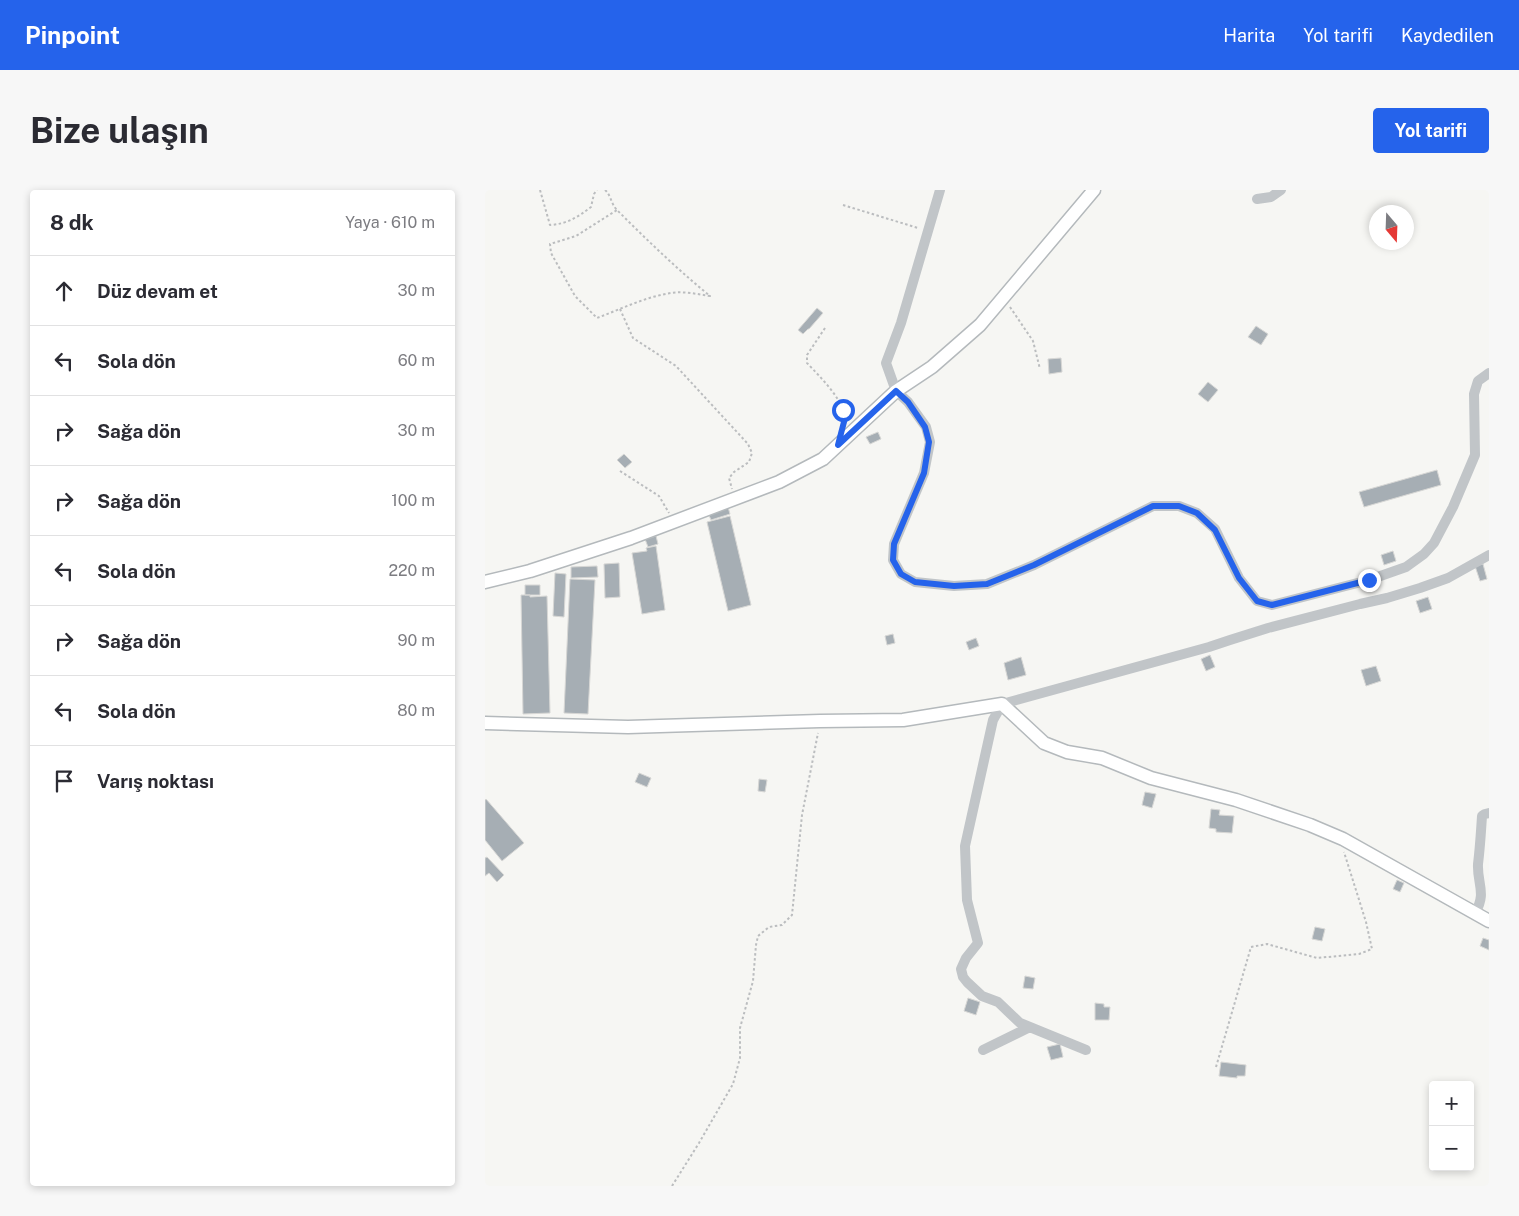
<!DOCTYPE html>
<html lang="tr">
<meta charset="utf-8">
<style>
body{margin:0;font-family:"Public Sans",sans-serif;background:#f7f7f7;color:#2b2b33}
.controls{position:absolute;right:15px;bottom:15px;display:grid;overflow:hidden;border-radius:5px;box-shadow:0 2px 8px #0003}
.controls button{width:45px;height:45px;display:grid;place-items:center;padding:0;border:0;border-bottom:1px solid #e1e1e2;background:#fff;color:#2b2b33;font:25px sans-serif}
.compass{position:absolute;left:884px;top:15px;width:45px;height:45px;border-radius:50%;background:#fff;box-shadow:0 2px 8px #0003;rotate:161deg}
.stop{position:absolute;width:15px;height:15px;margin:-11px;border:4px solid #2563eb;border-radius:50%;background:#fff}
.stop.end{background:#2563eb;border-color:#fff;box-shadow:0 1px 5px #0008}
.list{margin:0;padding:0;list-style:none}
h2{display:flex;justify-content:space-between;align-items:center;height:65px;margin:0;padding:0 20px;font-size:21px}
h2 small{font-size:16px;font-weight:400;color:#7c7c81}
.list li{display:grid;grid-template-columns:32px 1fr auto;gap:15px;align-items:center;box-sizing:border-box;height:70px;padding:0 20px;border-top:1px solid #e1e1e2}
.list b{display:block;font-size:19px;white-space:nowrap}
.list em{font-size:16px;font-style:normal;color:#7c7c81}
.icon{flex:none;width:28px;height:28px;fill:none;stroke:currentColor;stroke-width:2;stroke-linecap:round;stroke-linejoin:round}
.map{position:relative;flex:none;width:1004px;height:996px;overflow:hidden;border-radius:5px}
header{display:flex;align-items:center;gap:30px;box-sizing:border-box;height:70px;padding:0 25px;background:#2563eb;color:#fff}
header strong{font-size:24px}
nav{display:flex;gap:28px;margin-inline-start:auto;font-size:18px}
.intro{display:flex;align-items:center;justify-content:space-between;box-sizing:border-box;height:120px;padding:0 30px}
h1{margin:0;font-size:35px}
.button{padding:12px 22px;border-radius:5px;background:#2563eb;color:#fff;font-size:18px;font-weight:700}
main{display:flex;gap:30px;padding:0 30px}
aside{flex:1;background:#fff;border-radius:5px;box-shadow:0 2px 8px #0003}
.map>svg:first-child{display:block}
.building{fill:#a6aeb4;stroke:#d7d7d5}
.lines{fill:none;stroke-linecap:round;stroke-linejoin:round}
.major-casing{stroke:#b4b9bc;stroke-width:15}
.path{stroke:#bbbdbf;stroke-width:2;stroke-dasharray:2.5 2.5;stroke-linecap:butt}
.minor{stroke:#c1c5c8;stroke-width:10}
.major{stroke:#fff;stroke-width:12}
.route{stroke:#2563eb;stroke-width:6}
</style>
<header>
<strong>Pinpoint</strong>
<nav><a>Harita</a><a>Yol tarifi</a><a>Kaydedilen</a></nav>
</header>
<div class="intro"><h1>Bize ulaşın</h1><a class="button">Yol tarifi</a></div>
<main>
<aside>
<h2>8 dk<small>Yaya · 610 m</small></h2>
<ul class="list">
<li><svg class="icon" aria-label="ahead" viewBox="0 0 24 24"><path d="M12 20V5M6 11l6-6 6 6"/></svg><div><b>Düz devam et</b></div><em>30 m</em></li>
<li><svg class="icon" aria-label="left" viewBox="0 0 24 24"><path d="M17 20v-9H6M10 6l-5 5 5 5"/></svg><div><b>Sola dön</b></div><em>60 m</em></li>
<li><svg class="icon" aria-label="right" viewBox="0 0 24 24"><path d="M7 20v-9h11M14 6l5 5-5 5"/></svg><div><b>Sağa dön</b></div><em>30 m</em></li>
<li><svg class="icon" aria-label="right" viewBox="0 0 24 24"><path d="M7 20v-9h11M14 6l5 5-5 5"/></svg><div><b>Sağa dön</b></div><em>100 m</em></li>
<li><svg class="icon" aria-label="left" viewBox="0 0 24 24"><path d="M17 20v-9H6M10 6l-5 5 5 5"/></svg><div><b>Sola dön</b></div><em>220 m</em></li>
<li><svg class="icon" aria-label="right" viewBox="0 0 24 24"><path d="M7 20v-9h11M14 6l5 5-5 5"/></svg><div><b>Sağa dön</b></div><em>90 m</em></li>
<li><svg class="icon" aria-label="left" viewBox="0 0 24 24"><path d="M17 20v-9H6M10 6l-5 5 5 5"/></svg><div><b>Sola dön</b></div><em>80 m</em></li>
<li><svg class="icon" aria-label="arrive" viewBox="0 0 24 24"><path d="M6 21V4h12l-3 4 3 4H6"/></svg><div><b>Varış noktası</b></div></li>
</ul>
</aside>
<div class="map">
<svg width="1004" height="996" viewBox="0 0 1004 996">
<rect width="100%" height="100%" fill="#f6f6f3"/>
<path class="building" d="M332,118L338,123L324,139H323L318,144L313,140Z
M771,136L783,144L776,155L763,147Z
M576,168L577,182L564,184L563,169Z
M723,192L733,200L723,212L713,204Z
M393,242L396,249L385,254L381,247Z
M139,264L147,272L140,278L132,270Z
M952,280L956,295L879,317L874,302Z
M243,317L245,324L226,330L223,323Z
M245,326L266,415L243,421L222,332Z
M171,346L173,354L163,357L160,349Z
M171,356L180,420L157,424L147,363L162,361L161,358Z
M908,361L911,371L899,375L896,365Z
M134,373L135,407L120,408L119,374Z
M998,374L1002,389L995,391L990,376Z
M112,376L113,387L86,388V377Z
M70,383L81,384L79,427L68,426Z
M85,389L110,390L103,524L79,523Z
M40,395H55V405H40Z
M36,405H45V407L62,406L65,523L38,524Z
M943,407L947,419L935,423L931,411Z
M408,444L410,453L402,455L400,446Z
M491,448L494,456L484,460L481,452Z
M725,465L730,477L721,481L716,469Z
M536,467L541,485L523,490L519,473Z
M891,476L896,491L881,496L876,480Z
M154,583L166,588L162,597L150,592Z
M274,589L282,590L280,602L273,601Z
M660,602L671,604L667,618L657,615Z
M1,609L39,653L17,671L0,650V610Z
M726,619L735,620L734,625L749,626L747,643L731,642V639L724,638Z
M2,667L19,685L12,692L4,683L0,686V668Z
M912,690L919,693L915,702L908,699Z
M830,737L840,739L837,751L827,749Z
M998,748L1004,750V760L995,756Z
M540,786L550,788L548,799L538,798Z
M483,808L495,812L491,825L479,821Z
M610,813L619,814V817H625L624,830H610Z
M575,854L578,867L566,870L562,857Z
M736,872L761,875L760,886H752V888L734,886Z"/>
<g class="lines">
<g class="major-casing">
<path id="major" d="M0,392L45,381L146,348L294,292L338,269L411,201L447,177L495,135L609,0
M0,533L143,537L335,531L418,530L517,514L559,553L582,562L617,568L666,588L751,610L825,635L858,649L1004,731"/>
</g>
<path class="path" d="M55,0L65,35C82,34 93,27 106,17L109,4L112,0
M120,0C126,5 126,14 132,20C162,50 192,79 225,106C212,104 199,101 186,103C160,107 136,119 112,128L90,106L66,63L65,54L91,46L132,20
M358,15L433,38
M525,117L548,151L555,179
M135,119L148,148L191,176L263,254L267,263L264,272L249,282L244,288L247,299
M340,138L322,165V173C335,187 364,214 359,234
M135,281L174,306L184,323
M731,877L766,757L782,754L832,768L874,764L887,759L881,732L859,662
M187,996L214,953L248,894L255,868V838L268,791L271,755L273,746L284,737L297,735L307,725L317,625L333,543"/>
<path class="minor" d="M455,0L416,133L401,173L411,201L423,212L441,237L445,252L439,283L409,354L408,370L416,384L430,392L469,396L502,394L549,375L668,316H694L712,323L730,339L754,388L772,411L787,415L884,390L921,377L939,364L949,353L968,317L990,265L989,204L993,191L1004,183
M772,9L786,7L796,0
M990,723C1002,703 992,694 993,674C995,658 996,642 997,626L1000,624L1004,623
M498,860L545,837
M601,860L535,833L513,812L497,806L482,792L478,787L476,779L481,768L493,753L482,710L480,656L508,530L517,514L724,457L745,450L783,438L875,414L902,408L935,398L963,388L1004,365"/>
<use href="#major" class="major"/>
</g>
<g class="lines">
<path class="route" d="M358,220L360,228L353,255L411,201L423,212L440,237L444,252L439,283L409,354L408,370L416,384L430,392L469,396L502,394L549,375L668,316H694L712,323L730,340L754,388L772,411L787,415L884,390"/>
</g>
</svg>
<div class="controls">
<button>+</button>
<button>−</button>
</div>
<svg class="compass" viewBox="-18 -18 36 36"><path d="M0-13l5 13h-10z" fill="#e53935"/><path d="M0 13l5-13h-10z" fill="#7c7c81"/></svg>
<div class="stop" style="left:358px;top:220px"></div>
<div class="stop end" style="left:884px;top:390px"></div>
</div>
</main>
